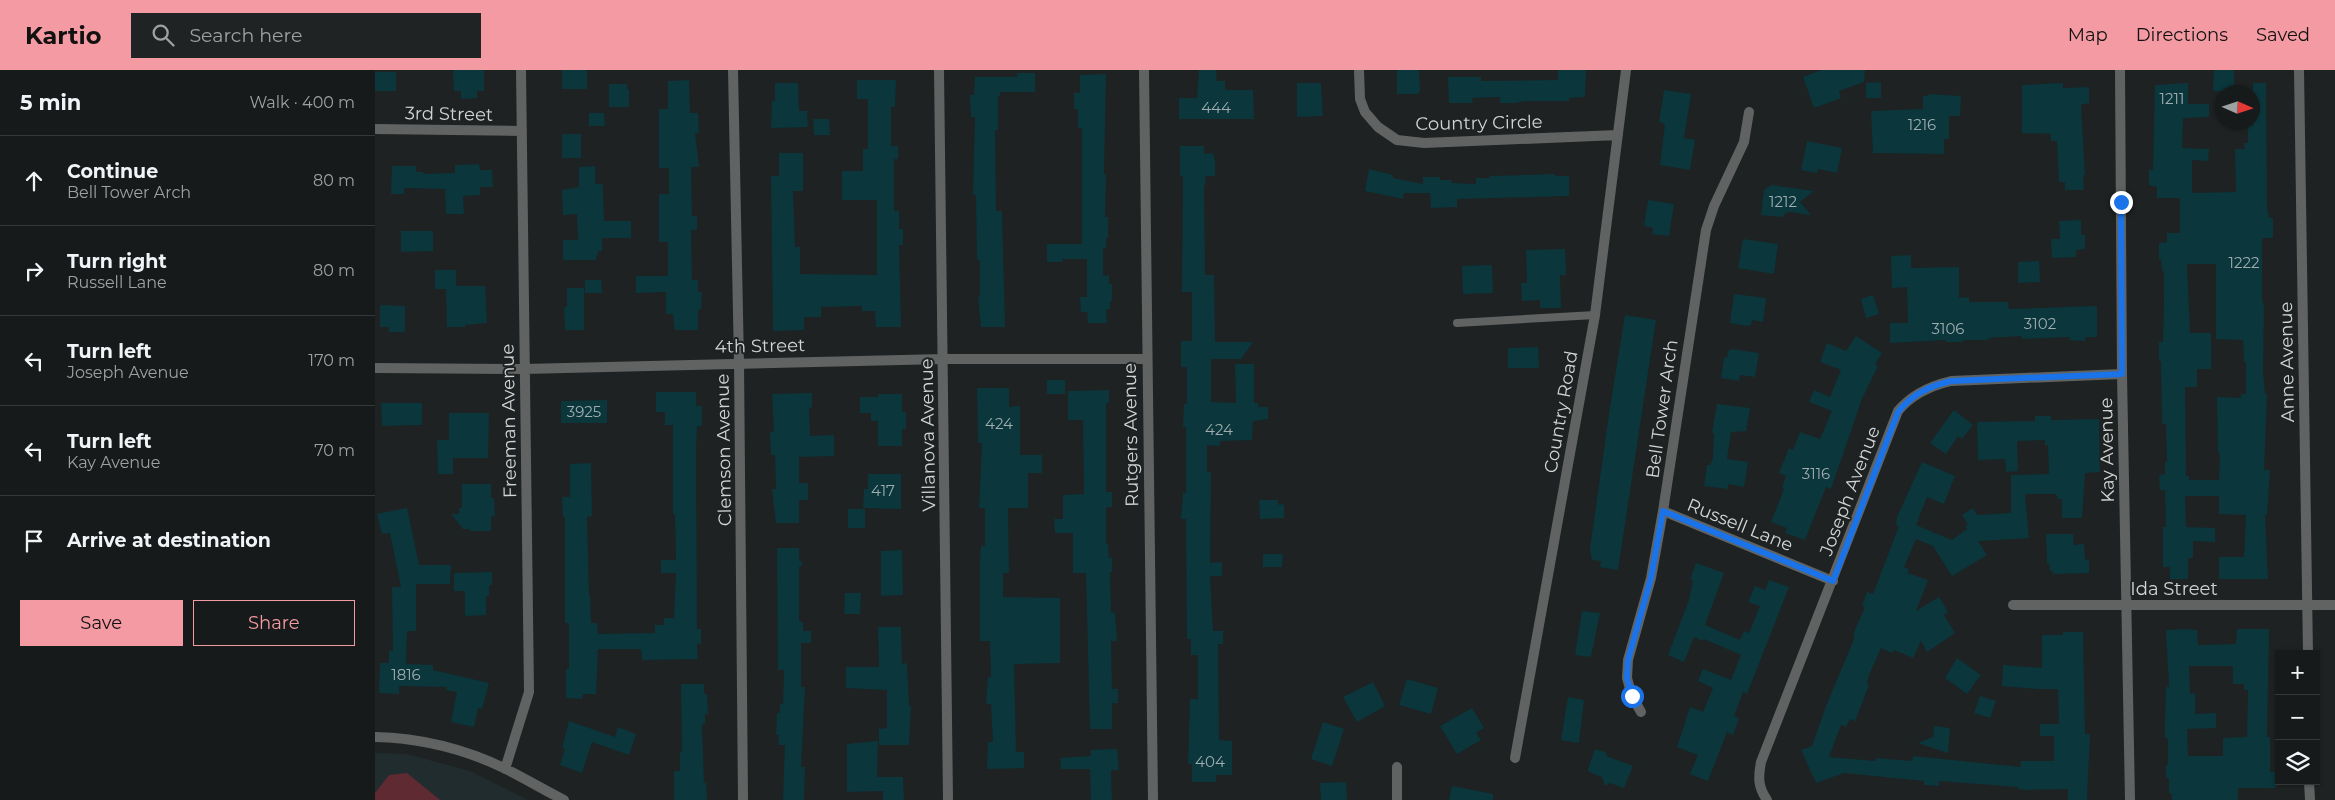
<!DOCTYPE html>
<meta charset="utf-8">
<style>
body{margin:0;font-family:Montserrat,sans-serif;background:#1f2323;color:#f1f3f6}
.controls{position:absolute;right:15px;bottom:15px;display:grid;overflow:hidden;border-radius:0px;box-shadow:0 1px 4px #0004}
.controls button{width:45px;height:45px;display:grid;place-items:center;padding:0;border:0;border-bottom:1px solid #353839;background:#161a1a;color:#f1f3f6;font:25px sans-serif}
.compass{position:absolute;left:1840px;top:15px;width:45px;height:45px;border-radius:50%;background:#161a1a;box-shadow:0 1px 4px #0004;rotate:93deg}
.stop{position:absolute;width:15px;height:15px;margin:-11px;border:4px solid #1a73e8;border-radius:50%;background:#fff}
.stop.end{background:#1a73e8;border-color:#fff;box-shadow:0 1px 5px #0008}
.list{margin:0;padding:0;list-style:none}
h2{display:flex;justify-content:space-between;align-items:center;height:65px;margin:0;padding:0 20px;font-size:21px}
h2 small{font-size:16px;font-weight:400;color:#9ea1a2}
.list li{display:grid;grid-template-columns:32px 1fr auto;gap:15px;align-items:center;box-sizing:border-box;height:90px;padding:0 20px;border-top:1px solid #353839}
.list b{display:block;font-size:19px;white-space:nowrap}
.list p{margin:0;font-size:16px;white-space:nowrap;color:#9ea1a2}
.list em{font-size:16px;font-style:normal;color:#9ea1a2}
.actions{display:flex;gap:10px;padding:15px 20px}
.actions a{flex:1;padding:11px 0;border:1px solid #f49aa2;border-radius:0px;text-align:center;font-size:18px;color:#f49aa2}
.actions .main{background:#f49aa2;color:#111}
.icon{flex:none;width:28px;height:28px;fill:none;stroke:currentColor;stroke-width:2;stroke-linecap:round;stroke-linejoin:round}
.map{position:relative;flex:none;width:1960px;height:730px;overflow:hidden}
header{display:flex;align-items:center;gap:30px;box-sizing:border-box;height:70px;padding:0 25px;background:#f49aa2;color:#111}
header strong{font-size:24px}
nav{display:flex;gap:28px;margin-inline-start:auto;font-size:18px}
.search{width:350px;height:45px;background:#1f2323;display:flex;align-items:center;gap:12px;box-sizing:border-box;padding:0 18px;border-radius:0px;color:#9ea1a2;font-size:19px}
main{display:flex}
aside{flex:1;background:#161a1a}
.map>svg:first-child{display:block}
.built{fill:#202c2e}
.green{fill:#5f2a31}
.building{fill:#0a363c;fill-rule:evenodd}
.lines{fill:none;stroke-linecap:round;stroke-linejoin:round}
.service{stroke:#616363;stroke-width:8}
.minor{stroke:#616363;stroke-width:10}
.route{stroke:#1a73e8;stroke-width:6}
.labels{text-anchor:middle;stroke-width:4;stroke-linejoin:round;paint-order:stroke}
.number-label{font-size:15px;fill:#a0adaf}
.street-label{font-size:18px;fill:#d2d5d5;stroke:#1e2222}
</style>
<header>
<strong>Kartio</strong>
<div class="search"><svg class="icon" aria-label="search" viewBox="0 0 24 24"><circle cx="10" cy="10" r="6"/><path d="M15 15l6 6"/></svg>Search here</div>
<nav><a>Map</a><a>Directions</a><a>Saved</a></nav>
</header>
<main>
<aside>
<h2>5 min<small>Walk · 400 m</small></h2>
<ul class="list">
<li><svg class="icon" aria-label="ahead" viewBox="0 0 24 24"><path d="M12 20V5M6 11l6-6 6 6"/></svg><div><b>Continue</b><p>Bell Tower Arch</p></div><em>80 m</em></li>
<li><svg class="icon" aria-label="right" viewBox="0 0 24 24"><path d="M7 20v-9h11M14 6l5 5-5 5"/></svg><div><b>Turn right</b><p>Russell Lane</p></div><em>80 m</em></li>
<li><svg class="icon" aria-label="left" viewBox="0 0 24 24"><path d="M17 20v-9H6M10 6l-5 5 5 5"/></svg><div><b>Turn left</b><p>Joseph Avenue</p></div><em>170 m</em></li>
<li><svg class="icon" aria-label="left" viewBox="0 0 24 24"><path d="M17 20v-9H6M10 6l-5 5 5 5"/></svg><div><b>Turn left</b><p>Kay Avenue</p></div><em>70 m</em></li>
<li><svg class="icon" aria-label="arrive" viewBox="0 0 24 24"><path d="M6 21V4h12l-3 4 3 4H6"/></svg><div><b>Arrive at destination</b></div></li>
</ul>
<div class="actions"><a class="main">Save</a><a>Share</a></div>
</aside>
<div class="map">
<svg width="1960" height="730" viewBox="0 0 1960 730">
<rect width="100%" height="100%" fill="#1e2222"/>
<path class="built" d="M0,683L32,684L95,701L153,730H0Z"/>
<path class="green" d="M32,703L65,730H0V723L14,705Z"/>
<path class="building" d="M78,0H109V21H102V28L86,29V21H79Z
M187,0H212V19H187Z
M824,0H841L842,11H850V20H878L879,49H804V28H822Z
M1022,0H1044L1045,21L1043,24H1022Z
M1183,0H1211L1210,27L1194,28V31H1150L1140,33H1125V27L1097,28L1098,33H1074L1073,7H1106V11L1183,10Z
M1446,0H1490L1489,12L1464,21L1466,28L1439,38L1428,7Z
M1839,0H1859V21H1838Z
M0,2H21V21H0Z
M642,3H660V22H625V26H623V60H620L621,141H627L630,257H606L603,227H605V190H602L601,125H598L600,47H596L595,25H599L600,7H642Z
M731,4L729,104H731L730,147H733V168H731V178H728V206L734,205V214H737V231H735V239H731L732,253H713L712,242H706L705,227H712V189H687L688,192H672V174H707V58H703V39H699V23H705V5Z
M314,10L315,43H323L324,63H320L324,97H316L317,146H322V160H316L317,210H323V222H327L326,239L323,240V260H300L298,244H291V222L261,223V206H293V172H284V124H294V98H284V39H293V11Z
M482,10H521L520,37H516V76H523V89H519V141H524V159H528V175H524L526,257H501L500,241H487V236L446,237V247H429V260L398,261L396,106H404V83H428V121H418L420,177H425V204L502,205V130H467V101H488V79H493V29H482Z
M1506,12V28H1491V13Z
M400,13H423L424,41H432L433,57L396,58L397,31H400Z
M922,13H946L948,46L922,47Z
M1688,13V18L1714,17V33L1706,35L1710,105H1708L1709,120H1690V112H1684L1682,71H1676V64L1647,63V15Z
M1813,13V34H1834V47L1808,48L1807,78L1834,79L1833,91L1817,90V123L1861,122L1860,79H1870L1869,73H1873V56H1878V13H1891L1892,137L1894,148H1898V168H1887V230L1889,235L1888,303L1890,324H1892L1889,400H1895L1892,445H1890L1893,509H1844V487H1869L1871,445L1844,444V426H1810L1811,457L1840,458V472L1818,471V488H1813V509H1795V497H1788V457H1791L1790,420H1785L1784,405L1790,404V392H1792L1791,354H1787L1786,291H1784V272H1788L1789,230V201H1787L1786,189H1784V173L1792,172V163H1805V128H1782V117L1774,115V100H1778L1780,15ZM1812,194H1841V269L1868,270L1869,292H1871V324H1866V328L1842,327L1843,383H1845L1844,410H1814V406H1811L1810,317H1822V299H1836V263H1815Z
M234,14H252V19H254V37H234Z
M1289,20L1316,24L1309,68L1320,70L1315,100L1285,95L1290,54L1284,52Z
M1553,24L1586,26L1585,46H1574V69H1569V84L1498,83L1496,41L1548,39V26H1553Z
M214,43H229L230,56H214Z
M438,49H454L455,65H439Z
M187,64H206V88H187Z
M1432,71L1467,78L1462,103L1443,99L1442,103L1426,100Z
M805,76H829V84L838,83L840,91V106H830L831,115H829L830,205H839L840,272H878L866,289H836V332L861,333L860,294H879V333H883V337H893V349L878,351L877,370L845,371V376L832,375V402H836L835,493L847,492V506H835L838,561H848V574H843L844,670L857,671V705H841V712H817V694H813L815,629H823V585H816V569H812L811,449H806L808,423H811V357H808L809,334H812V297H806V271H817V222H807L808,106H805Z
M104,94L105,100H117L118,117H105V125L88,126L89,144H71L70,119L29,118V124H16L17,96H41V102H48V104L80,103V95Z
M220,96V114H227L228,117L229,151H256V168H227V181H223L221,190H188V170H203L202,144L188,145L187,120L204,117V97Z
M994,99L1018,105V108L1048,114V107H1065V110H1076L1077,113L1101,114V108H1115V106L1180,104V106H1194V126L1082,129V137L1056,138L1055,123H1029L1028,129L990,121Z
M1396,115L1439,121L1425,132L1436,145L1415,142L1410,143L1409,147L1386,145L1389,120Z
M1273,130L1299,134L1294,166L1277,164L1278,158L1269,156Z
M1706,150V165H1710V179L1701,180V187L1677,188L1676,169H1685L1684,151Z
M26,161H58V181L26,182Z
M1368,169L1403,174L1399,204L1363,198Z
M1190,179L1191,205H1185L1186,238H1165V230L1147,231L1146,213H1152L1151,180Z
M1536,185V198L1584,197V228L1594,227V232H1633L1634,239L1722,236V267H1710V271L1694,270L1695,267L1647,269V266L1613,268L1614,270H1588V272H1571V270L1515,273V253H1533L1532,217L1517,218L1516,186Z
M1664,191L1665,212L1643,213V192Z
M1117,195L1118,223L1088,224L1087,196Z
M60,200H81V216H110L112,253L90,255V257H72L71,219H60Z
M210,210H226L227,223H210Z
M192,218H209V260H190L189,237H192Z
M1359,224L1391,228L1388,252L1377,250L1376,255L1372,256L1355,253Z
M1498,225L1504,244L1491,248L1486,229Z
M5,235L30,236V262H14V257H5Z
M1250,245L1281,250L1243,500L1225,497L1226,491L1217,490L1215,479L1235,337Z
M1481,266L1507,283L1500,294L1503,296L1487,329L1456,419L1451,417L1430,470L1410,463L1412,458L1396,452L1409,419L1407,418L1411,406L1404,403L1414,378L1418,380L1425,362L1445,369L1457,341L1434,332L1439,320L1455,327L1466,300L1445,292L1452,273L1471,281Z
M1163,277L1164,298H1133V278Z
M1357,279L1384,283L1380,307L1365,305L1364,311L1346,308L1349,287L1352,288L1353,281Z
M672,310H690V324H672Z
M602,318H634V337L645,336V385H667V403H653V438H633L634,503H628V527L685,528V593L639,594L641,682H649V698L612,699L613,672H618L616,634H611L613,607H616L615,571H605V490L606,476H610V438H604L607,373H603Z
M734,320V333H731V422H737V437H731V474H733L734,488H737V502H735L736,543L740,542L742,571H736L737,619H743V633H737V659H715L711,503H698V463H680L679,449H688V425L709,424L708,350H693V321Z
M281,322H321V336H327V356H322L321,381L322,559H326V574H322L323,589L267,590L266,579H223L221,624H208L207,629L191,628V599H194V553H190V447H188L187,427H195V394L216,393L217,446L212,447L214,525H215L216,553H222L223,564L280,563V555H289V548H299L301,503H286V490H301L300,444H298V355H290V342H281Z
M437,323V337L434,338L435,366L459,365V386L424,387V413H433V430H424V453H401L397,419H401L400,385H396L395,362L399,361L397,324Z
M503,324H527V342H531V359H527V376H503V351H496V343H485V327H503Z
M232,330V353H186V331Z
M6,333H47V355L7,356Z
M1342,334L1375,338L1371,361L1356,362L1352,389L1373,392L1369,417L1353,414V419L1329,416L1332,395H1335L1338,388L1339,363H1337Z
M1579,340L1598,355L1587,369L1583,366L1571,384L1555,373Z
M74,343H114L113,388H78V404H63L62,370H74Z
M1660,346H1676V350L1724,349L1725,402L1710,403L1707,448H1687V429H1683L1681,424H1650L1654,468L1603,471L1612,485L1577,506L1558,476L1541,469L1529,497L1534,499L1532,503L1553,510L1541,541L1564,527L1573,542L1569,545L1580,563L1552,582L1546,571L1538,588L1519,580L1517,583L1506,578L1494,605L1492,614L1494,615L1480,651L1475,649L1471,657L1466,655L1454,687L1500,691L1501,688L1537,691L1538,686L1645,697L1646,691H1679V666H1665V654H1684L1683,619H1663L1627,616L1628,595L1667,598V565H1688V562H1708L1710,664H1715L1712,730H1693V719L1650,720L1643,719V717L1564,711V716L1549,715V711L1469,703L1441,713L1426,680L1437,676L1451,636L1479,569V562L1490,537L1487,536L1492,522L1498,524L1524,456L1521,455L1522,447L1547,392L1580,406L1569,434L1552,427L1541,455L1558,462L1557,464L1560,463L1577,470L1592,459L1590,456L1593,455L1587,445L1598,438L1602,445L1636,443V405L1674,404L1673,375H1670V370L1642,371L1643,401L1631,402L1630,389L1603,390L1602,352L1660,351Z
M493,404H526V439L488,438L489,419H493Z
M87,414H116V428H119L120,446H116V461H95V459H88L76,444H84V438H87Z
M884,430H903V435L909,434V448L885,449Z
M32,438L44,495H76L75,514H41V561H32L31,594L58,595V600L114,613L107,639L103,638L99,657L76,652L82,622L71,620L72,617L24,616V624L4,623L5,593H14V581H18L17,517H26L15,463L7,464L2,444Z
M473,439H490V458H473Z
M1671,464H1698L1699,475L1709,474L1710,490L1714,489V503L1678,504V501H1675L1674,493H1672Z
M402,478H424V489L428,494L424,497V549L425,552H428V561H436V573H426V617H430L426,697H430L429,730H408L410,675H403L404,665H401L402,643H405V634H408L409,600H403Z
M527,480L528,525L506,526V481Z
M888,484H908L907,497H888Z
M1321,493L1349,503L1330,555L1365,570L1369,561L1374,563L1385,536L1373,532L1380,516L1390,520L1394,510L1414,517L1372,624L1368,622L1359,646L1364,648L1358,665L1352,662L1333,711L1315,704L1323,685L1302,677L1315,637L1328,642L1338,618L1323,611L1328,599L1356,610L1366,585L1329,569L1328,571L1319,567L1309,592L1293,585L1314,530L1318,510L1315,509Z
M117,502V515H114V526H111V545L90,546V521H79V503Z
M470,523H486L485,544H469Z
M1207,541L1225,543L1216,587L1200,585Z
M503,557H526L527,594L532,593L534,636L536,635L534,675H504V659L512,658V620L471,618V597H504Z
M1811,559L1822,560L1823,575L1861,574L1862,559H1894L1892,667H1895V702H1901V718H1863V730H1797V724L1794,723V708H1791V695H1793V668H1790V652L1791,617H1794L1791,560ZM1814,596H1858V614H1869V620H1873L1872,667L1848,668V686H1813L1812,659L1841,658V643L1820,644V623L1815,624Z
M1582,588L1606,605L1592,624L1570,608Z
M1032,609L1063,618L1056,644L1024,635Z
M998,612L1010,636L982,652L968,627Z
M306,614H329V624H332L333,644H330V654L327,655L329,713H331L332,730H299V701H305V682H307Z
M1605,626L1621,631L1615,648L1599,643Z
M1193,627L1209,630L1204,673L1186,670Z
M1097,638L1109,658L1101,663L1106,670L1082,684L1065,656Z
M194,651L240,667L243,657L261,664L254,685L217,672L207,703L185,695L190,679L187,678Z
M948,652L969,659L957,696L936,689Z
M1559,656L1575,658L1573,683L1543,673L1558,667Z
M503,671L502,707H528L529,730H508V721L472,722V674Z
M742,679L744,700H736L737,730H716L715,699H686L685,688L716,686L715,680Z
M1220,679L1232,683L1231,686L1258,696L1249,718L1235,713L1230,716L1227,707L1214,702L1213,699Z
M971,712L972,730H946L945,713Z
M1077,716L1118,724V730H1074Z"/>
<g class="lines">
<path class="service" d="M1082,253L1220,245"/>
<path class="minor" d="M358,0L364,292L368,730
M564,0L573,730
M769,0L778,730
M984,0L985,29L990,42L1003,57L1022,70L1049,73L1243,65
M1745,0L1747,304L1755,730
M1924,0L1933,584
M0,59L147,61
M0,298L149,299L569,289H772
M1288,441L1458,511
M1638,535H1960
M1266,642L1257,626L1252,608L1253,590L1276,508L1288,441L1331,160L1339,136L1369,72L1374,42
M0,667C45,668 90,679 131,699C151,709 169,720 189,730
M1140,688L1220,245L1251,0
M1022,697V730
M130,699L154,622L146,0
M1934,711L1935,730
M1392,730C1383,717 1383,708 1386,692L1523,341C1537,324 1555,316 1576,311L1747,304"/>
</g>
<g class="lines">
<path class="route" d="M1257,626L1252,608L1253,590L1276,508L1288,441L1458,511L1523,342C1537,324 1555,316 1576,311L1747,304L1746,132"/>
</g>
<g class="labels">
<g class="number-label">
<text x="1797" y="34">1211</text>
<text x="841" y="43">444</text>
<text x="1547" y="60">1216</text>
<text x="1408" y="137">1212</text>
<text x="1869" y="198">1222</text>
<text x="1665" y="259">3102</text>
<text x="1573" y="264">3106</text>
<text x="209" y="347">3925</text>
<text x="624" y="359">424</text>
<text x="844" y="365">424</text>
<text x="1441" y="409">3116</text>
<text x="508" y="426">417</text>
<text x="31" y="610">1816</text>
<text x="835" y="697">404</text>
</g>
<g class="street-label">
<text transform="translate(74 44) rotate(1)" y="6">3rd Street</text>
<text transform="translate(1104 53) rotate(-1)" y="6">Country Circle</text>
<text transform="translate(385 276) rotate(-1)" y="6">4th Street</text>
<text transform="translate(1912 292) rotate(-91)" y="6">Anne Avenue</text>
<text transform="translate(1287 339) rotate(-82)" y="6">Bell Tower Arch</text>
<text transform="translate(1186 342) rotate(-80)" y="6">Country Road</text>
<text transform="translate(134 351) rotate(-91)" y="6">Freeman Avenue</text>
<text transform="translate(553 365) rotate(-91)" y="6">Villanova Avenue</text>
<text transform="translate(756 365) rotate(-91)" y="6">Rutgers Avenue</text>
<text transform="translate(349 380) rotate(-91)" y="6">Clemson Avenue</text>
<text transform="translate(1732 380) rotate(-91)" y="6">Kay Avenue</text>
<text transform="translate(1475 421) rotate(-69)" y="6">Joseph Avenue</text>
<text transform="translate(1365 455) rotate(22)" y="6">Russell Lane</text>
<text x="1799" y="525">Ida Street</text>
</g>
</g>
</svg>
<div class="controls">
<button>+</button>
<button>−</button>
<button><svg class="icon" aria-label="layers" viewBox="0 0 24 24"><path d="M12 4l9 5-9 5-9-5zM3 14l9 5 9-5"/></svg></button>
</div>
<svg class="compass" viewBox="-18 -18 36 36"><path d="M0-13l5 13h-10z" fill="#e53935"/><path d="M0 13l5-13h-10z" fill="#9ea1a2"/></svg>
<div class="stop" style="left:1257px;top:626px"></div>
<div class="stop end" style="left:1746px;top:132px"></div>
</div>
</main>
